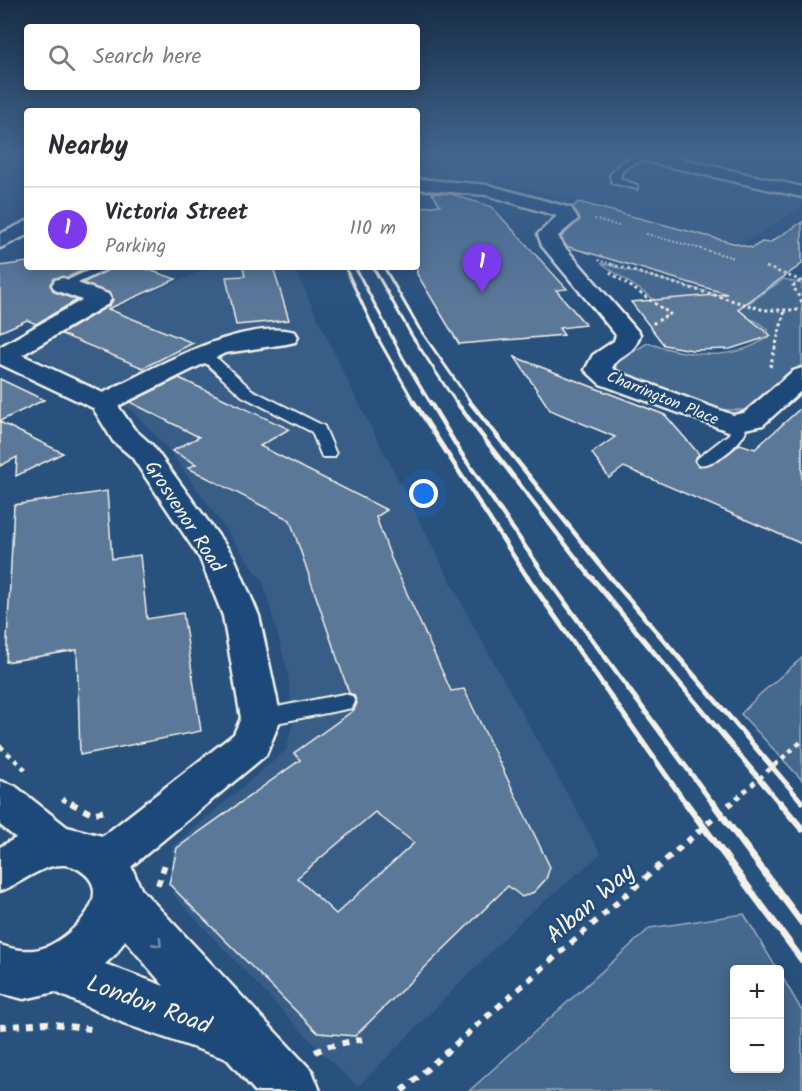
<!DOCTYPE html>
<meta charset="utf-8">
<style>
body{margin:0;font-family:Kalam,sans-serif;background:#f2f2f3;color:#2b2b33}
.controls{position:absolute;right:18px;bottom:18px;display:grid;overflow:hidden;border-radius:6px;box-shadow:0 3px 15px #0003}
.controls button{width:54px;height:54px;display:grid;place-items:center;padding:0;border:0;border-bottom:2px solid #e1e1e2;background:#fff;color:#2b2b33;font:30px sans-serif}
.you{position:absolute;left:424px;top:494px;width:21px;height:21px;margin:-15px;border:4px solid #fff;border-radius:50%;background:#1a73e8;box-shadow:0 0 0 9px #1a73e833}
.badge{display:grid;place-items:center;width:39px;height:39px;border-radius:50%;background:#7c3aed;color:#fff;font-size:20px;font-weight:700}
.pin{position:absolute;translate:-50% -50px;filter:drop-shadow(0 2px 3px #0008)}
.pin::after{content:'';position:absolute;top:32px;width:21px;height:18px;background:inherit;clip-path:polygon(0 0,100% 0,50% 100%)}
.list{margin:0;padding:0;list-style:none}
h2{display:flex;justify-content:space-between;align-items:center;height:78px;margin:0;padding:0 24px;font-size:26px}
h2 small{font-size:20px;font-weight:400;color:#7c7c81}
.list li{display:grid;grid-template-columns:39px 1fr auto;gap:18px;align-items:center;box-sizing:border-box;height:84px;padding:0 24px;border-top:2px solid #e1e1e2}
.list b{display:block;font-size:22px;white-space:nowrap}
.list p{margin:0;font-size:20px;white-space:nowrap;color:#7c7c81}
.list em{font-size:20px;font-style:normal;color:#7c7c81}
.icon{flex:none;width:33px;height:33px;fill:none;stroke:currentColor;stroke-width:2;stroke-linecap:round;stroke-linejoin:round}
.map{position:relative;flex:none;width:802px;height:1091px;overflow:hidden}
.search{position:absolute;background:#fff;box-shadow:0 3px 15px #0003;left:24px;top:24px;width:396px;height:66px;display:flex;align-items:center;gap:15px;box-sizing:border-box;padding:0 21px;border-radius:6px;color:#7c7c81;font-size:22px}
.panel{position:absolute;background:#fff;box-shadow:0 3px 15px #0003;left:24px;top:108px;width:396px;height:162px;border-radius:6px}
.map>svg:first-child{display:block}
.built{fill:#375d86}
.green{fill:#45688e;stroke:#9cacbb;stroke-width:1.5}
.building{fill:#5b7899;stroke:#f4f1e8;stroke-width:1.5;fill-rule:evenodd}
.lines{fill:none;stroke-linecap:round;stroke-linejoin:round}
.lane-casing{stroke:#f4f1e8;stroke-width:4}
.street-casing{stroke:#f4f1e8;stroke-width:5}
.primary-casing{stroke:#f4f1e8;stroke-width:5}
.path-far3{stroke:#f4f1e8;stroke-width:2;stroke-dasharray:2 2;stroke-linecap:butt}
.path-far2{stroke:#f4f1e8;stroke-width:3;stroke-dasharray:3 3;stroke-linecap:butt}
.path-far1{stroke:#f4f1e8;stroke-width:4.5;stroke-dasharray:5 5;stroke-linecap:butt}
.path{stroke:#f4f1e8;stroke-width:6;stroke-dasharray:7 7;stroke-linecap:butt}
.lane{fill:#1f4a7a;fill-rule:evenodd}
.street{fill:#1f4a7a;fill-rule:evenodd}
.primary{fill:#1f4a7a;fill-rule:evenodd}
.rail-far3{stroke:#f4f1e8;stroke-width:3}
.rail-far2{stroke:#f4f1e8;stroke-width:4.5}
.rail-far1{stroke:#f4f1e8;stroke-width:5}
.rail{stroke:#f4f1e8;stroke-width:7}
.oneway{stroke:#748da6}
.labels{text-anchor:middle;stroke-width:4.5;stroke-linejoin:round;paint-order:stroke}
.far-street-label{font-size:16px;fill:#f4f1e8;stroke:#1f4a7a}
.street-label{font-size:20px;fill:#f4f1e8;stroke:#1f4a7a}
.near-street-label{font-size:24px;fill:#f4f1e8;stroke:#1f4a7a}
</style>
<div class="map">
<svg width="802" height="1091" viewBox="0 0 802 1091">
<rect width="100%" height="100%" fill="#28517e"/>
<filter id="ink" filterUnits="userSpaceOnUse"><feTurbulence type="fractalNoise" baseFrequency=".0167" numOctaves="2"/><feDisplacementMap in="SourceGraphic" scale="12" xChannelSelector="R" yChannelSelector="G"/><feConvolveMatrix kernelMatrix="1 2 1 2 8 2 1 2 1" color-interpolation-filters="sRGB"/></filter>
<g filter="url(#ink)">
<path class="built" d="M431,156H630L625,158L802,196V207L741,244L523,186L447,177Z
M221,267H294L346,378L473,625L601,854L522,920L358,1087L321,1052L174,896L172,847L286,750L293,721L288,674L263,582L169,450L131,410L14,344L102,314L206,269Z"/>
<path class="green" d="M601,263L749,303L784,279L802,284V364L746,410H713L619,375L615,364L647,343C687,356 734,363 769,336L768,330L756,321L735,315L674,313Z
M802,658V780L741,714L758,696Z
M744,914L777,969L734,970V1068H780V973L802,1011V1091H469L650,928Z"/>
<path class="building" d="M432,193L451,194L492,207L567,289L556,290L586,325L559,328L564,335L459,344L417,274V208L440,205Z
M578,202L752,248L762,242L769,243L802,222V264L738,309L771,336L730,349L692,350L664,345L631,302L727,294L566,246L561,237L580,219L573,207Z
M27,262V267H91L68,277L54,278L50,284L54,292L77,300L36,324L27,320L0,332V266Z
M114,267H140L176,279L108,309L193,343L143,368L61,334L110,305L113,300L110,293L83,283Z
M243,267H273L289,320L236,325L226,277L245,276Z
M515,357L665,415L699,454L694,460L698,466L719,461L740,444L755,449L802,407V544L624,467L609,478L592,453L615,437L550,410Z
M179,378L289,429L260,446L387,510L376,517L391,558L451,691L464,689L550,867L546,879L534,892L522,897L508,886L355,1036L318,1033L169,884L177,848L300,760L294,753L354,710L357,703L354,695L349,693L290,520L188,468L196,464L172,451L199,437L130,402ZM375,812L414,843L336,914L297,878Z
M0,379L44,400L0,421Z
M0,422L18,431L63,453L16,476L17,457L0,466Z
M107,491L112,559L140,555L147,619L183,613L201,731L80,755L77,650L6,662L14,505Z"/>
<g class="lines">
<g class="lane-casing">
<path id="lane" d="M638,156H652C640,164 622,163 620,179L637,185V189L612,183L610,175L621,162Z
M96,267H112L67,288L57,285Z
M199,351L218,359L252,390L324,426L336,454L334,457H322L312,432L242,396L208,365L192,355Z
M731,419L746,430C741,444 713,468 698,464L696,461L698,458L729,434L730,431L723,424Z
M344,694L352,696L355,702L352,708L261,726L253,724L250,718L253,712L261,710Z"/>
</g>
<g class="street-casing">
<path id="street" d="M639,156H669L802,187V197L641,160Z
M417,179L488,185L571,208L578,219L558,236L562,244L640,334C635,356 620,352 612,368L618,372L733,415L744,413L793,371L802,368V390L763,425L731,432L600,384L585,370L593,355L614,341L616,335L542,246L538,234L557,216L487,195L417,189Z
M27,221V235L0,248V234Z
M63,278L108,294L111,299L108,304L22,355L103,393C152,369 240,318 295,332L298,337L295,342L286,344L225,353L118,406L134,429L152,445L234,557L259,616L281,718L266,755L121,875L105,881L89,875L82,861L89,847L234,734L241,718L223,616L200,558L132,457L113,441L93,408L0,364V347L82,300L55,290L52,285L55,280Z"/>
</g>
<g class="primary-casing">
<path id="primary" d="M0,781L15,786L67,827L106,837L125,852L141,889L312,1071L320,1091H255L227,1059L128,1025L55,992L24,999L0,993V945C14,950 31,953 46,947C69,938 113,898 85,874C79,869 72,865 64,865C41,864 21,884 0,891V847L16,838L0,825ZM125,940L164,986L105,964L116,954Z"/>
</g>
<path class="path-far3" d="M594,219L619,226
M646,234L735,258
M598,260L615,265"/>
<path class="path-far2" d="M610,264L764,310H802
M766,267L802,281
M610,272L670,314L652,324
M800,281L793,286L802,302
M770,367L785,310"/>
<path class="path-far1" d="M0,746L28,772
M62,799L74,805
M729,805L802,741"/>
<path class="path" d="M71,803L92,814L105,811
M158,885L166,861
M0,1027L46,1023L91,1029
M315,1052L329,1046L368,1038
M402,1091L731,803"/>
<use href="#lane" class="lane"/>
<use href="#street" class="street"/>
<use href="#primary" class="primary"/>
<path class="rail-far3" d="M345,267L380,342L415,404
M355,267L403,358L431,404
M373,267L412,336L457,404
M384,267L419,328L472,404"/>
<path class="rail-far2" d="M414,402L529,580
M430,402L461,453L548,580
M456,402L593,580
M470,402L612,580"/>
<path class="rail-far1" d="M528,578L687,805
M547,578L714,805
M592,578L781,805
M611,578L802,802"/>
<path class="rail" d="M686,803L802,960
M713,803L802,923
M780,803L802,829"/>
</g>
<defs><path id="oneway-chevron" d="M-2-3.5L2.5 0L-2 3.5" fill="none" stroke-width="1.6" stroke-linecap="round" stroke-linejoin="round" transform="scale(1.5)"/></defs>
<use class="oneway" href="#oneway-chevron" transform="translate(158 943) rotate(48)"/>
</g>
<linearGradient id="sky" x2="0" y2="1"><stop stop-color="#162d45"/><stop offset="0.5" stop-color="#42658f"/><stop offset="1" stop-color="#42658f" stop-opacity="0"/></linearGradient>
<rect width="802" height="309" fill="url(#sky)"/>
<g class="labels">
<g class="far-street-label">
<text transform="translate(663 397) rotate(22)" y="6">Charrington Place</text>
</g>
<g class="street-label">
<text transform="translate(185 516) rotate(57)" y="7">Grosvenor Road</text>
</g>
<g class="near-street-label">
<text transform="translate(590 903) rotate(-41)" y="8">Alban Way</text>
<text transform="translate(149 1004) rotate(20)" y="8">London Road</text>
</g>
</g>
</svg>
<div class="controls">
<button>+</button>
<button>−</button>
</div>
<div class="you"></div>
<div class="pin badge" style="left:482px;top:293px">1</div>
<div class="search"><svg class="icon" aria-label="search" viewBox="0 0 24 24"><circle cx="10" cy="10" r="6"/><path d="M15 15l6 6"/></svg>Search here</div>
<section class="panel">
<h2>Nearby<small></small></h2>
<ul class="list">
<li><span class="badge">1</span><div><b>Victoria Street</b><p>Parking</p></div><em>110 m</em></li>
</ul>
</section>
</div>
